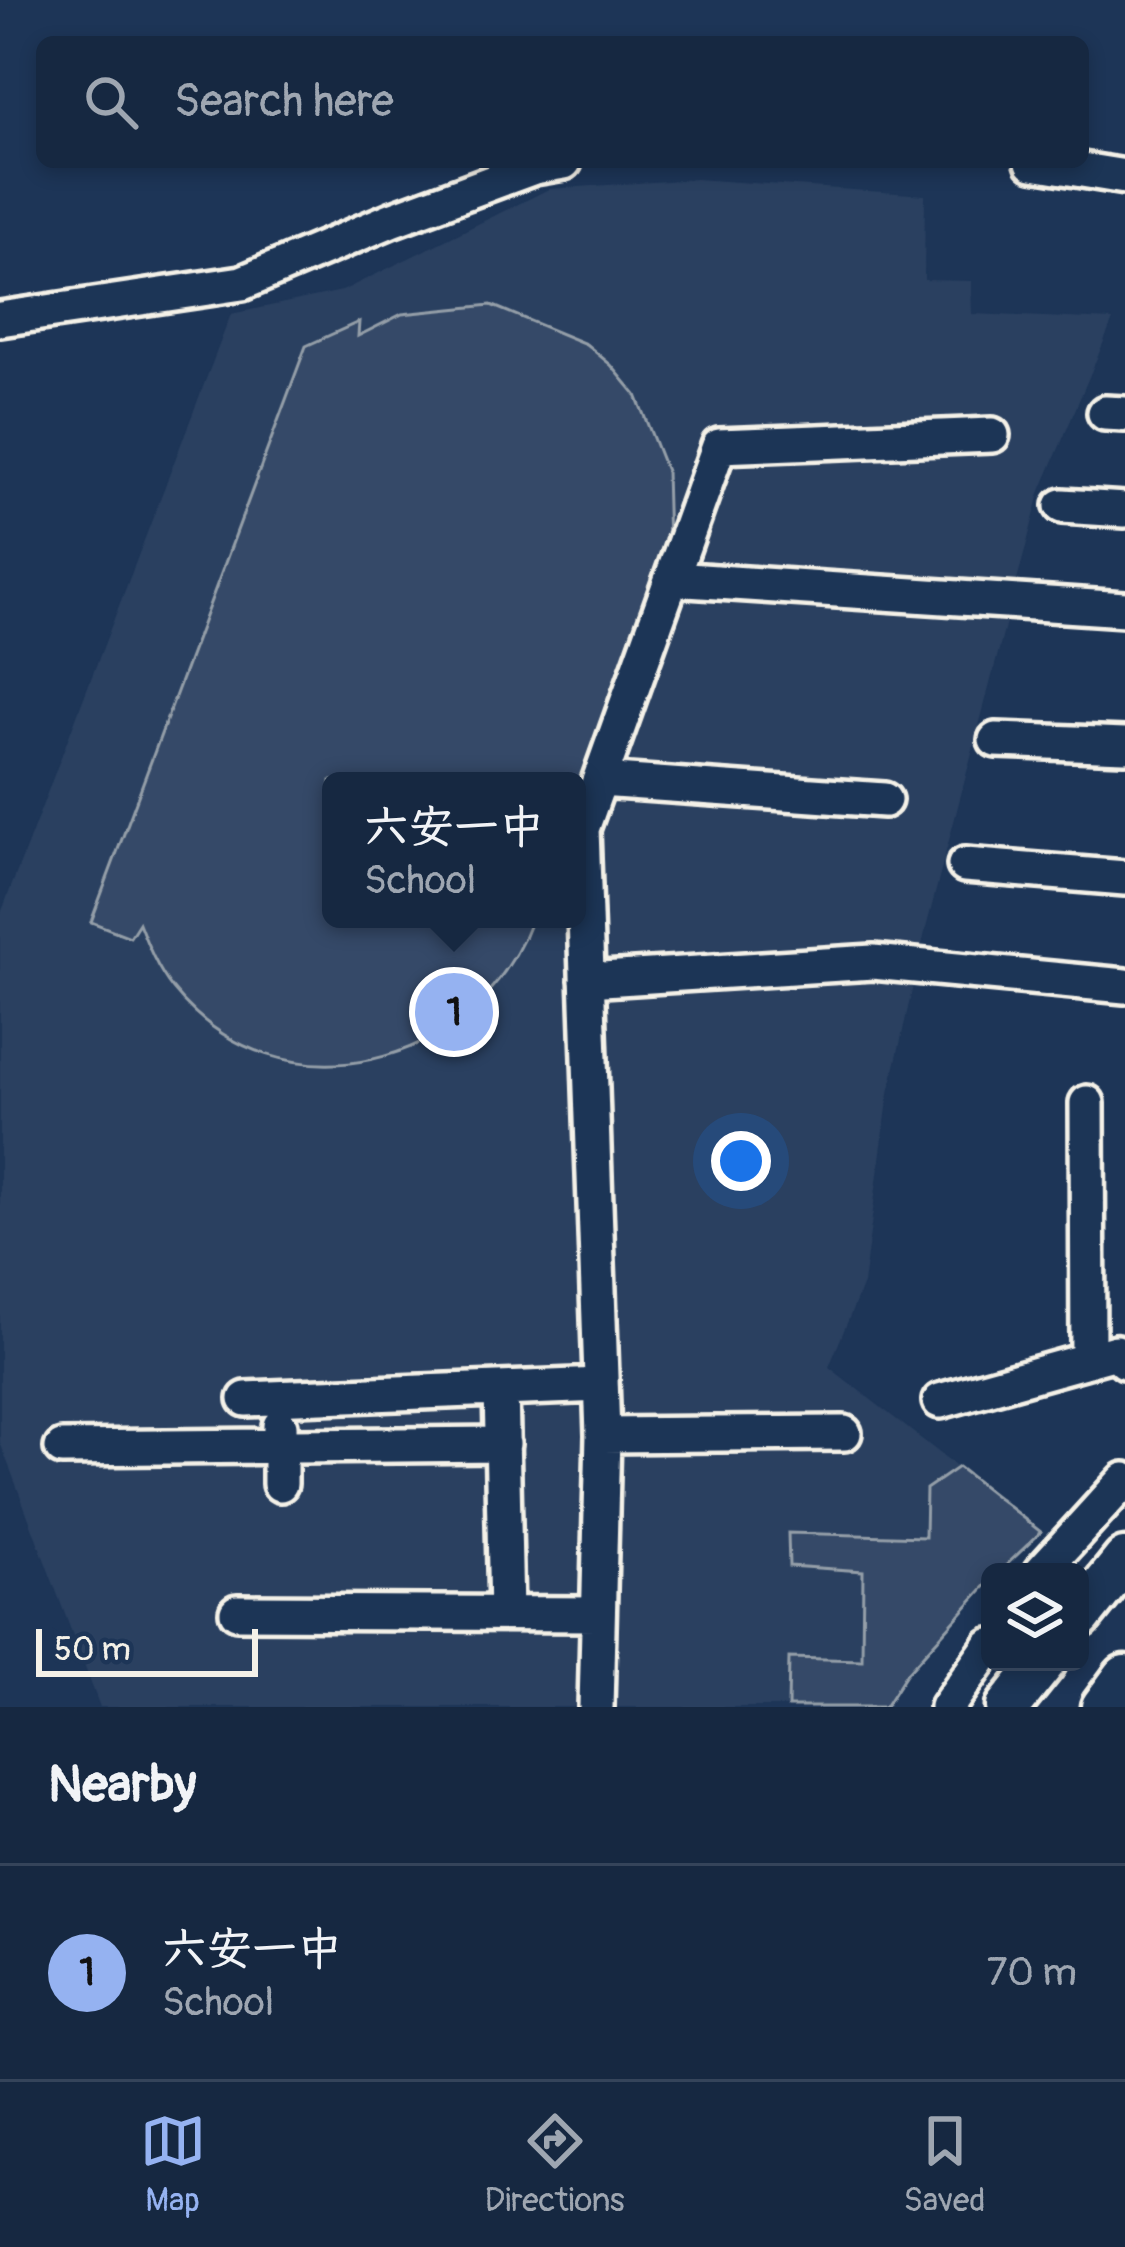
<!DOCTYPE html>
<meta charset="utf-8">
<style>
body{margin:0;font-family:Pangolin,"LXGW WenKai TC",sans-serif;background:#1f3048;color:#f1f3f6}
.controls{position:absolute;right:36px;bottom:36px;display:grid;overflow:hidden;border-radius:18px;box-shadow:0 6px 18px #0003}
.controls button{width:108px;height:108px;display:grid;place-items:center;padding:0;border:0;border-bottom:3px solid #35445a;background:#162841;color:#f1f3f6;font:60px sans-serif}
.scale{position:absolute;left:36px;bottom:30px;width:222px;box-sizing:border-box;padding-left:12px;border:6px solid #f4f1e8;border-top:0;font-size:33px;line-height:42px;white-space:nowrap;color:#f4f1e8;-webkit-text-stroke:9px #1d3557;paint-order:stroke}
.you{position:absolute;left:741px;top:1161px;width:42px;height:42px;margin:-30px;border:9px solid #fff;border-radius:50%;background:#1a73e8;box-shadow:0 0 0 18px #1a73e833}
.badge{display:grid;place-items:center;width:78px;height:78px;border-radius:50%;background:#95b2f1;color:#111;font-size:39px;font-weight:700}
.pin{position:absolute;translate:-50% -50%;border:6px solid #fff;box-shadow:0 3px 12px #0006}
.popup{position:absolute;left:322px;top:772px;width:264px;height:156px;box-sizing:border-box;display:grid;place-content:center;border-radius:18px;background:#162841;filter:drop-shadow(0 3px 9px #0005);font-size:39px;white-space:nowrap;color:#9ea6b1}
.popup b{font-size:45px;color:#f1f3f6}
.popup::after{content:'';position:absolute;left:50%;top:100%;margin-left:-24px;border:24px solid transparent;border-top-color:#162841}
.list{margin:0;padding:0;list-style:none}
h2{display:flex;justify-content:space-between;align-items:center;height:156px;margin:0;padding:0 48px;font-size:51px}
h2 small{font-size:39px;font-weight:400;color:#9ea6b1}
.list li{display:grid;grid-template-columns:78px 1fr auto;gap:36px;align-items:center;box-sizing:border-box;height:216px;padding:0 48px;border-top:3px solid #35445a}
.list b{display:block;font-size:45px;white-space:nowrap}
.list p{margin:0;font-size:39px;white-space:nowrap;color:#9ea6b1}
.list em{font-size:39px;font-style:normal;color:#9ea6b1}
.icon{flex:none;width:66px;height:66px;fill:none;stroke:currentColor;stroke-width:2;stroke-linecap:round;stroke-linejoin:round}
.map{position:relative;flex:none;width:1125px;height:1707px;overflow:hidden}
.search{position:absolute;background:#162841;box-shadow:0 6px 18px #0003;left:36px;right:36px;top:36px;height:132px;display:flex;align-items:center;gap:30px;box-sizing:border-box;padding:0 42px;border-radius:18px;color:#9ea6b1;font-size:45px}
.sheet{height:372px;background:#162841}
nav{display:flex;justify-content:space-around;align-items:center;box-sizing:border-box;height:168px;border-top:3px solid #35445a;background:#162841;font-size:33px;color:#9ea6b1}
nav a{display:grid;justify-items:center;gap:6px}
nav .on{color:#95b2f1}
.map>svg:first-child{display:block}
.built{fill:#2a4060;fill-rule:evenodd}
.green{fill:#354a67;stroke:#949ea8;stroke-width:3}
.lines{fill:none;stroke-linecap:round;stroke-linejoin:round}
.minor-casing{stroke:#f4f1e8;stroke-width:42}
.major-casing{stroke:#f4f1e8;stroke-width:51}
.minor{stroke:#1d3557;stroke-width:33}
.major{stroke:#1d3557;stroke-width:42}
</style>
<div class="map">
<svg width="1125" height="1707" viewBox="0 0 1125 1707">
<rect width="100%" height="100%" fill="#1d3557"/>
<filter id="ink" filterUnits="userSpaceOnUse"><feTurbulence type="fractalNoise" baseFrequency=".00833" numOctaves="2"/><feDisplacementMap in="SourceGraphic" scale="24" xChannelSelector="R" yChannelSelector="G"/><feConvolveMatrix kernelMatrix="1 2 1 2 8 2 1 2 1" color-interpolation-filters="sRGB"/></filter>
<g filter="url(#ink)">
<path class="built" d="M696,179L925,195L924,280L971,281L972,314L1113,320L1040,493L925,932L889,1093L863,1284L829,1367L1041,1532L999,1572H990V1581L906,1674L885,1707H100L0,1442V916L231,314L342,291L549,189ZM331,781H577V919H331Z"/>
<path class="green" d="M491,305L586,344L611,365L636,395L666,471L668,544L577,799V781H331V919H532C477,1069 279,1120 173,989C157,969 148,946 139,923L130,937L91,922L306,346L359,322L358,336L402,314Z
M958,1467L1041,1532L999,1572H990V1581L906,1674L885,1707H788L789,1658L862,1660L863,1571L789,1566L788,1533L925,1537L926,1489Z"/>
<g class="lines">
<g class="minor-casing">
<path id="minor" d="M1033,162L1125,177
M0,319L242,283L391,220L534,167L564,162
M1105,413L1125,414
M1062,506L1125,510
M672,579L1125,609
M996,740L1125,745
M600,780L884,800
M965,865L1125,878
M587,980L873,962L1125,986
M1087,1103L1088,1360
M501,1389L506,1613
M246,1399L601,1385
M940,1401L1116,1352L1125,1361
M280,1426V1484
M603,1435L844,1433
M62,1448L503,1444
M1041,1572L1125,1480
M237,1612L598,1614
M596,1707L603,1435L582,829L719,446L992,435
M947,1707L990,1646"/>
</g>
<g class="major-casing">
<path id="major" d="M1080,1616L1125,1560
M1008,1707L1044,1662
M1103,1707L1125,1677"/>
</g>
<use href="#minor" class="minor"/>
<use href="#major" class="major"/>
</g>
</g>
</svg>
<div class="controls">
<button><svg class="icon" aria-label="layers" viewBox="0 0 24 24"><path d="M12 4l9 5-9 5-9-5zM3 14l9 5 9-5"/></svg></button>
</div>
<div class="scale">50 m</div>
<div class="you"></div>
<div class="pin badge" style="left:454px;top:1012px">1</div>
<div class="popup"><b>六安一中</b>School</div>
<div class="search"><svg class="icon" aria-label="search" viewBox="0 0 24 24"><circle cx="10" cy="10" r="6"/><path d="M15 15l6 6"/></svg>Search here</div>
</div>
<section class="sheet">
<h2>Nearby<small></small></h2>
<ul class="list">
<li><span class="badge">1</span><div><b>六安一中</b><p>School</p></div><em>70 m</em></li>
</ul>
</section>
<nav>
<a class="on"><svg class="icon" aria-label="map" viewBox="0 0 24 24"><path d="M3 6l6-2 6 2 6-2v14l-6 2-6-2-6 2zM9 4v14M15 6v14"/></svg>Map</a>
<a><svg class="icon" aria-label="directions" viewBox="0 0 24 24"><path d="M12 3l9 9-9 9-9-9zM9 14v-3h6M13 9l2 2-2 2"/></svg>Directions</a>
<a><svg class="icon" aria-label="saved" viewBox="0 0 24 24"><path d="M7 4h10v16l-5-4-5 4z"/></svg>Saved</a>
</nav>
